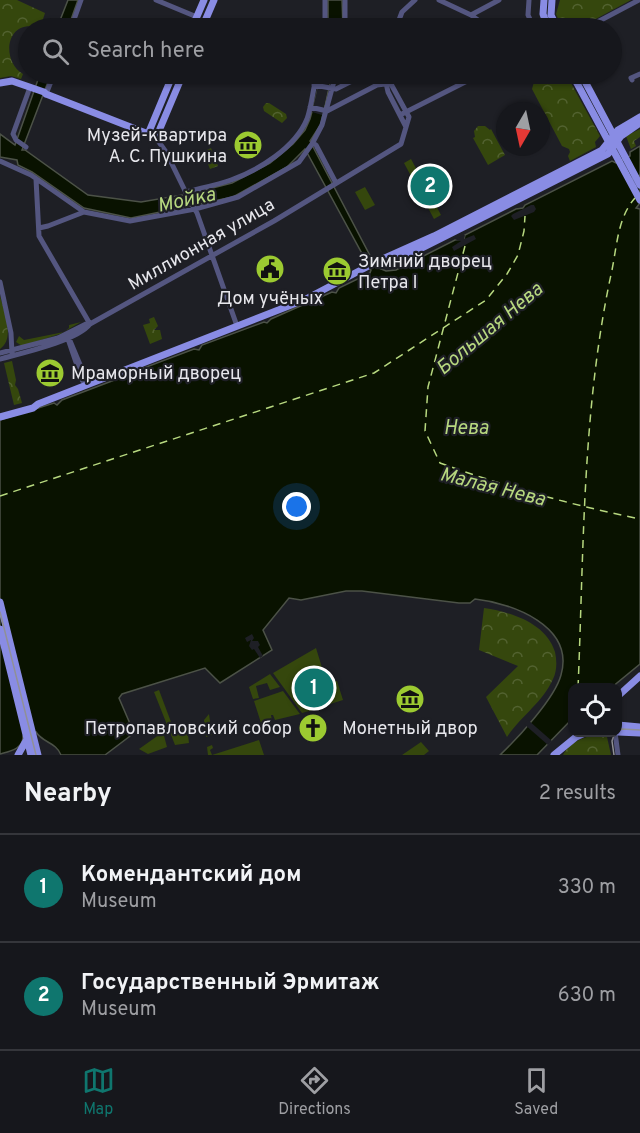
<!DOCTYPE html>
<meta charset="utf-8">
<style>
body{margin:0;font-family:Overpass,sans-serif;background:#1f2025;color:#f1f3f6}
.controls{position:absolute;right:18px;bottom:18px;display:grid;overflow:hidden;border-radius:12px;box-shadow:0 2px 4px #0004}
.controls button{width:54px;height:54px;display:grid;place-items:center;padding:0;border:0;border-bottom:2px solid #35363b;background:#16171c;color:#f1f3f6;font:30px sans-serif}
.compass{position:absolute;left:496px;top:102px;width:54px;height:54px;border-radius:50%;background:#16171c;box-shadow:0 2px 4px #0004;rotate:189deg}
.you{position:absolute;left:297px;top:507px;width:21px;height:21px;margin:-15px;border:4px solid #fff;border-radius:50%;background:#1a73e8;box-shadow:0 0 0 9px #1a73e833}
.badge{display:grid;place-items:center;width:39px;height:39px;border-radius:50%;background:#0f766e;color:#fff;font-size:20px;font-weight:700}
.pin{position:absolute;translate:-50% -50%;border:3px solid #fff;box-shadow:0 2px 6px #0006}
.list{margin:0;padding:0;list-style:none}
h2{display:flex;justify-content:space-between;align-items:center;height:78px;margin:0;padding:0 24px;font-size:26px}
h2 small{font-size:20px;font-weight:400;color:#9e9fa3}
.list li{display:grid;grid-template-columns:39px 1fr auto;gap:18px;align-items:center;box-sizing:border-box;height:108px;padding:0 24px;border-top:2px solid #35363b}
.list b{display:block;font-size:22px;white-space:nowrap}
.list p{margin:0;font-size:20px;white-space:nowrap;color:#9e9fa3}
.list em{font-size:20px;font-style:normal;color:#9e9fa3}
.icon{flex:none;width:33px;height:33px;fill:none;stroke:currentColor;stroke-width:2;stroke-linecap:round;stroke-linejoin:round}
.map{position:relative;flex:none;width:640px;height:755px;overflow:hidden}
.search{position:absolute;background:#16171c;box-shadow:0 2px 4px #0004;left:18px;right:18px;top:18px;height:66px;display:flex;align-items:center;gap:15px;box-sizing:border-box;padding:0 21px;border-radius:33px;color:#9e9fa3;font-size:22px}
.sheet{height:294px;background:#16171c}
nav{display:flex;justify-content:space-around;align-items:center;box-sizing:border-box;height:84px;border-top:2px solid #35363b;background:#16171c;font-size:16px;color:#9e9fa3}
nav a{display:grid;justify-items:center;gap:3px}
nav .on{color:#0f766e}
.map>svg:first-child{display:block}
.green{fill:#35470d}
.park{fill:url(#park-crowns)}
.water{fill:#091200;stroke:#4c5247;stroke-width:1.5}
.pier{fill:#1e1f25}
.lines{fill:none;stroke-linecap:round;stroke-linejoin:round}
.ferry{stroke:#b7d87f;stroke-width:1.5;stroke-dasharray:8 6;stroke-linecap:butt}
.minor{stroke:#545680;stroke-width:5}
.major{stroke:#898ce4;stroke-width:7}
.tram{stroke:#909096;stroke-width:1.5}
.labels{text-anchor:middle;stroke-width:4.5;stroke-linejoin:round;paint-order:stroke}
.poi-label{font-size:18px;fill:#e7e7ec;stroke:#1e1f25;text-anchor:end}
.street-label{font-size:18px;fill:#e7e7ec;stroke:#1e1f25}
.water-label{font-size:20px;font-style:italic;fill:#b7d87f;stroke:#1e1f25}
</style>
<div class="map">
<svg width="640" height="755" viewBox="0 0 640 755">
<defs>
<pattern id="park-crowns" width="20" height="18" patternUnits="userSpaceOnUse" patternTransform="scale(1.5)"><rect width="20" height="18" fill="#35470d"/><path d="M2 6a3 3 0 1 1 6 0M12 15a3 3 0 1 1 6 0" fill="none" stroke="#526230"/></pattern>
</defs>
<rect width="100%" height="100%" fill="#1e1f25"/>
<path class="green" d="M411,159L441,215L434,219L404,163Z
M365,187L375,205L365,210L355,192Z
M81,322L60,334L22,346L16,342L19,336L24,340L64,332L69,328V325Z
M316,648L324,674L292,684L298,702L310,700L313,710L302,713L273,673Z
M270,674L280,687L270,690L267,683L256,686L259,698L253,699L249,687Z
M337,681L343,700L314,709L311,698L335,691L333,682Z
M159,690L171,722L187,726L189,743L175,745L154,692Z
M283,691L300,714L275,720L273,715H271L272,721L261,723L254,701Z
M209,714L212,735L206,737L204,720Z
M163,732L167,747L148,754L139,749Z
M259,740L264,755H208L207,747L212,745L213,748L210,750L212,755Z
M421,742L429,751L424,755H402Z"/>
<path class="park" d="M0,0H17L45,13L40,28C6,17 0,60 23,74L21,79L11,76L0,78Z
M560,0H631L579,28H562L556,14Z
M533,74H566L600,136L595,142L596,147L570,161L568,156L570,152L569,149L562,146L532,89L534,82L528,80L526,78Z
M266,103H269L286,114L287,118L282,123L264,111L263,107Z
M478,126H485L490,130L491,129L505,155L488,165L473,138L475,137L474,131Z
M640,129V137L634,141L636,146L631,149L626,136Z
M211,148L218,166L210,169L203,152Z
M0,295C3,311 16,338 0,349Z
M154,317L158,326L154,330H160L162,339L150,344L143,325L150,323L149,319Z
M12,361L16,380L15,385L18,389L22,403L14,405L4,363Z
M484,608C511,612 546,623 555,652C557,661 557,671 553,679C543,702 521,716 507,737L486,697L518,666L479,650Z
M594,735L607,737L611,755H563C569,743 581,738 594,735Z"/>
<path class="water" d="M68,0H78L68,28H57Z
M328,0H342L343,28H328Z
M40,74H51L22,150H25L88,195L141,202L182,195L185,197L193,193L232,183L270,163L293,144L305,130L310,119L322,74H334L331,76L321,124L310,141L376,267L386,271L396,270L455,240L464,239L465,235L516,209L523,208L525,205L612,161L616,163L630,156V152L640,146V175L627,182L640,175V203L636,208L640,209V664L612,687L572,688V719L537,755H500C518,738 555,698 561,675C575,626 512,603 475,599L470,603H459L362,591H346L301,600L289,598L263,630L272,650L220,683L205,668L122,694L119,698L134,733L105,755H61C56,742 43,743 36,732L23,736C23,749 11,751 0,754V420L54,403L57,405L62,400L125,376H131L133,372L194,349L199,350L202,345L264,322L267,323L271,319L332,292L336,293L339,288L370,273L371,270L305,149L287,167L233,197L131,218L84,208L32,172L18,165L17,160L0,157V134L15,145Z"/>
<path class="pier" d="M321,74L331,76L322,115L312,112Z
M531,205H534L536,209L534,212L514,220L511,216L513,214Z
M465,235L464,239L474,235L476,239L454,251L452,247L461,241L455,240Z
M252,634L254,638L252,641H258L260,645L258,647L263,656L260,658L254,649L252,650L249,646L251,640L247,642L245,638Z
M528,720L552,741L548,745L524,724Z"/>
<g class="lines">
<path class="ferry" d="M465,246L428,387L425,431L440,463C506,487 572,505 640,519
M0,496L374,373L486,300L507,274L518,255L524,231L525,216
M578,688C584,548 582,407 612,270C617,245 618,217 635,198"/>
<path class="minor" d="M156,0L197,17
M325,0V28
M345,0V28
M439,0L471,15L489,28
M529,0L528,15L534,28
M471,15L499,0
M71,28L81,0
M396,28L402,12L415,0
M586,28L639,0
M384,74L388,92L406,127
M632,80L631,78L640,74
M314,85L336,89L366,74
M46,94L54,74
M310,107L327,111L377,85L385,84
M400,115L481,74
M156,138L166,152L192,205L197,213L237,326
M313,143L316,145L336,183
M26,147L16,140L13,134L29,90
M0,161L31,175L84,212L130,221L195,209L238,197L299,162L312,144L322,125L336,74
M36,179L39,236L90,324
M186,192C201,188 217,185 231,180C259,170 295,148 307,119C312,105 313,88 317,74
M39,228L48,226L84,212
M0,282L11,333L12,354
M67,336L82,380L86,385
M68,336L86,379V385
M0,353L58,338L86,324H90
M0,359C22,353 77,341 90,324L274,221L401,144L409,117L391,84L388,74
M615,732L618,755"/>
<path class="major" d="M544,0L543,14L548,28
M552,0L551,15L557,28
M192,28L204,0
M202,28L214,0
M572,74L640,200
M581,74L640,185
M0,83L12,81L44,92L46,94
M46,94L151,135L156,138L183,74
M148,134L173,74
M382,263L404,257L608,154L621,136L640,123
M0,417L33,408L38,404L304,300L378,261L434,236L602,150L618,130L640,117
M0,602L38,755
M0,629L31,755
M618,696L640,676
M618,725L640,727
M618,732L640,733
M18,755L27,739
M554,755L576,737L587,732"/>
<path class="tram" d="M0,612L36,755
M618,731L622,729L640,730
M614,755L612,741L615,732"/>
</g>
<defs>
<g id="museum-disc" transform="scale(1.5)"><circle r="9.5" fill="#9cca31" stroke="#1e1f25"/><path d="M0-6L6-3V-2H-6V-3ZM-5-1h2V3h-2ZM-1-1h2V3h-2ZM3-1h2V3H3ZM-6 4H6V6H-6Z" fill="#111"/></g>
<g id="civic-disc" transform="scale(1.5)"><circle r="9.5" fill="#9cca31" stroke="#1e1f25"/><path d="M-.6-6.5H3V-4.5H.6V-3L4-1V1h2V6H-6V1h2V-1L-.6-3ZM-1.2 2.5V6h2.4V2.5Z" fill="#111"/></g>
<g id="church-disc" transform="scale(1.5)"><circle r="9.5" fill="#9cca31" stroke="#1e1f25"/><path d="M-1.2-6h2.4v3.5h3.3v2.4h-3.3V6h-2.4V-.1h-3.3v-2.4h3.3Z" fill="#111"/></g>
</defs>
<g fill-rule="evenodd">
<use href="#museum-disc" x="248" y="145"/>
<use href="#civic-disc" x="270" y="269"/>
<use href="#museum-disc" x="337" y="271"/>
<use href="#museum-disc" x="50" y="373"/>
<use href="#museum-disc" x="410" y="699"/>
<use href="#church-disc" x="313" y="728"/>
</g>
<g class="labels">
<g class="poi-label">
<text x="227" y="141">Музей-квартира<tspan x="227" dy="21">А. С. Пушкина</tspan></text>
<text x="358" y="267" text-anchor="start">Зимний дворец<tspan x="358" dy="21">Петра I</tspan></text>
<text x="270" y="304" text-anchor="middle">Дом учёных</text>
<text x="71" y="379" text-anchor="start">Мраморный дворец</text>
<text x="292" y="734">Петропавловский собор</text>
<text x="410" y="734" text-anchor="middle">Монетный двор</text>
</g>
<g class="street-label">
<text transform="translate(201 244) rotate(-30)" y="6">Миллионная улица</text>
</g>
<g class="water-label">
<text transform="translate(186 199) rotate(-12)" y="7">Мойка</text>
<text transform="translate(489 328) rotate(-40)" y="7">Большая Нева</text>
<text x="466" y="434">Нева</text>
<text transform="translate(493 486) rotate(14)" y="7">Малая Нева</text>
</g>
</g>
</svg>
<div class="controls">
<button><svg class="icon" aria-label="locate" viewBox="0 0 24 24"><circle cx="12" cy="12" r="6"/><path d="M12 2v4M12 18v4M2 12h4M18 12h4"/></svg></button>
</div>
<svg class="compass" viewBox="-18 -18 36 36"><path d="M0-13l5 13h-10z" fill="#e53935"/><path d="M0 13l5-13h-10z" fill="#9e9fa3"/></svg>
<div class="you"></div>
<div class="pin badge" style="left:314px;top:688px">1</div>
<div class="pin badge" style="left:430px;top:186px">2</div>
<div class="search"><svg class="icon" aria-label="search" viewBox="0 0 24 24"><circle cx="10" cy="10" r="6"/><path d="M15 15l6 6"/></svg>Search here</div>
</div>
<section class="sheet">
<h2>Nearby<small>2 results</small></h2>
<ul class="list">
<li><span class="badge">1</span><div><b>Комендантский дом</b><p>Museum</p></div><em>330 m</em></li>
<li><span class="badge">2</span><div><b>Государственный Эрмитаж</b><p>Museum</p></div><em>630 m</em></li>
</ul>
</section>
<nav>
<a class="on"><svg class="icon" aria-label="map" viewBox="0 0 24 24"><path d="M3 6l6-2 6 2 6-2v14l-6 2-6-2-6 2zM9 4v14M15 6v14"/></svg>Map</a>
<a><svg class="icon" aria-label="directions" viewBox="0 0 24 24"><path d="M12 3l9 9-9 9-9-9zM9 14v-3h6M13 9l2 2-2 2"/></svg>Directions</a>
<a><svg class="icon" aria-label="saved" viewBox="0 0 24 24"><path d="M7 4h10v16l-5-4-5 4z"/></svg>Saved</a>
</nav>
